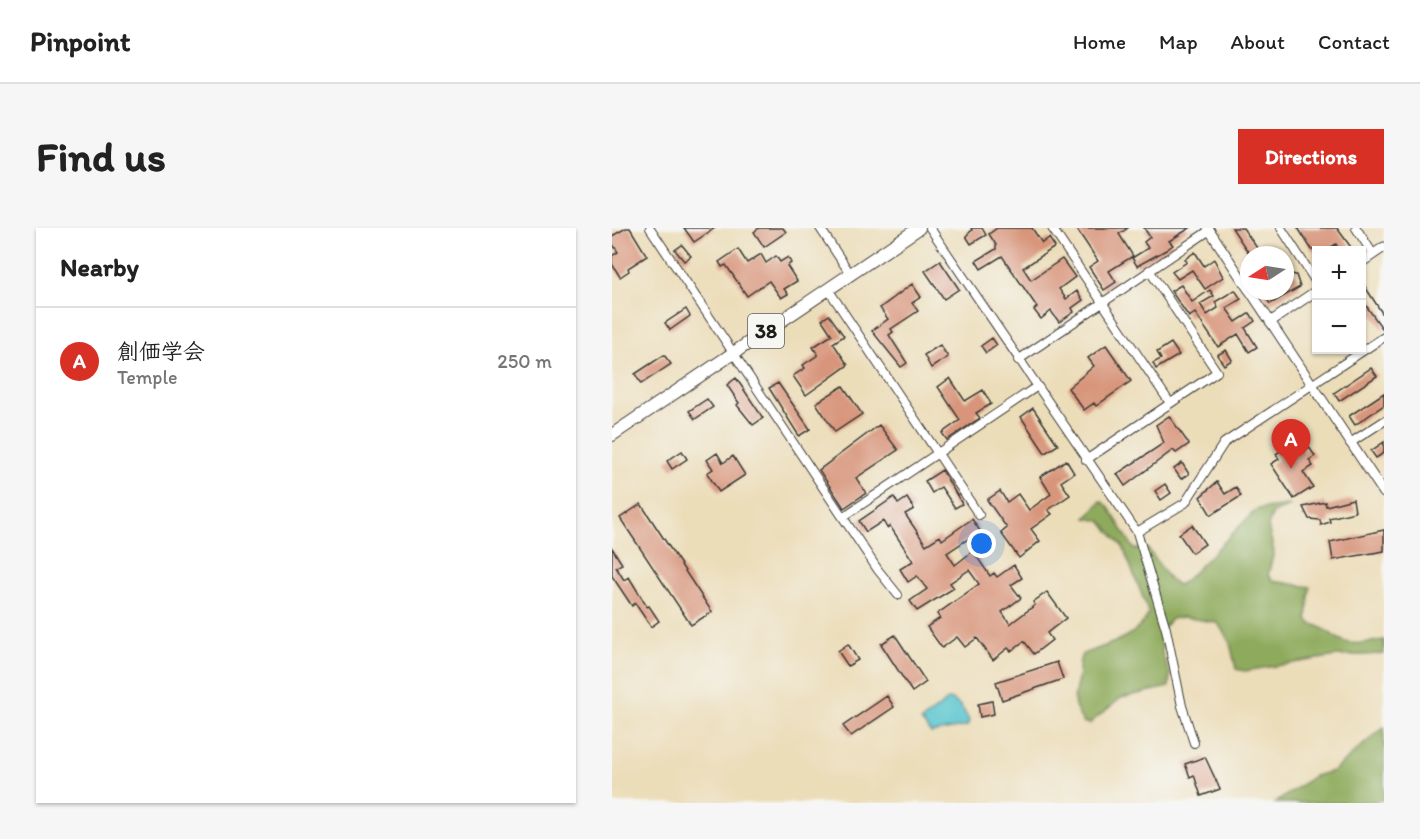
<!DOCTYPE html>
<meta charset="utf-8">
<style>
body{margin:0;font-family:Itim,"Klee One",sans-serif;background:#f6f6f6;color:#222}
.controls{position:absolute;right:18px;top:18px;display:grid;overflow:hidden;border-radius:0px;box-shadow:0 2px 4px #0004}
.controls button{width:54px;height:54px;display:grid;place-items:center;padding:0;border:0;border-bottom:2px solid #e0e0e0;background:#fff;color:#222;font:30px sans-serif}
.compass{position:absolute;left:628px;top:18px;width:54px;height:54px;border-radius:50%;background:#fff;box-shadow:0 2px 4px #0004;rotate:258deg}
.you{position:absolute;left:370px;top:316px;width:21px;height:21px;margin:-15px;border:4px solid #fff;border-radius:50%;background:#1a73e8;box-shadow:0 0 0 9px #1a73e833}
.badge{display:grid;place-items:center;width:39px;height:39px;border-radius:50%;background:#d93025;color:#fff;font-size:20px;font-weight:700}
.pin{position:absolute;translate:-50% -50px;filter:drop-shadow(0 2px 3px #0008)}
.pin::after{content:'';position:absolute;top:32px;width:21px;height:18px;background:inherit;clip-path:polygon(0 0,100% 0,50% 100%)}
.list{margin:0;padding:0;list-style:none}
h2{display:flex;justify-content:space-between;align-items:center;height:78px;margin:0;padding:0 24px;font-size:26px}
h2 small{font-size:20px;font-weight:400;color:#767676}
.list li{display:grid;grid-template-columns:39px 1fr auto;gap:18px;align-items:center;box-sizing:border-box;height:108px;padding:0 24px;border-top:2px solid #e0e0e0}
.list b{display:block;font-size:22px;white-space:nowrap}
.list p{margin:0;font-size:20px;white-space:nowrap;color:#767676}
.list em{font-size:20px;font-style:normal;color:#767676}
.map{position:relative;flex:none;width:772px;height:575px;overflow:hidden;border-radius:0px}
header{display:flex;align-items:center;gap:36px;box-sizing:border-box;height:84px;padding:0 30px;background:#fff;border-bottom:2px solid #e0e0e0}
header strong{font-size:28px}
nav{display:flex;gap:33px;margin-inline-start:auto;font-size:21px}
.intro{display:flex;align-items:center;justify-content:space-between;box-sizing:border-box;height:144px;padding:0 36px}
h1{margin:0;font-size:42px}
.button{padding:15px 27px;border-radius:0px;background:#d93025;color:#fff;font-size:21px;font-weight:700}
main{display:flex;gap:36px;padding:0 36px}
aside{flex:1;background:#fff;border-radius:0px;box-shadow:0 2px 4px #0004}
.map>svg:first-child{display:block}
.forest{fill:#8eaa5c;stroke:#55633c;stroke-width:1.5}
.water{fill:#57c4ce;stroke:#3a7075;stroke-width:1.5}
.building{fill:#d8957c}
.lines{fill:none;stroke-linecap:round;stroke-linejoin:round}
.minor-casing{stroke:#3b3934;stroke-width:10}
.tertiary-casing{stroke:#3b3934;stroke-width:11}
.trunk-casing{stroke:#3b3934;stroke-width:14}
.minor{stroke:#fff;stroke-width:8}
.tertiary{stroke:#fff;stroke-width:9}
.trunk{stroke:#fff;stroke-width:12}
.labels{text-anchor:middle;stroke-width:5;stroke-linejoin:round;paint-order:stroke}
.shield{fill:#f6f6f2;stroke:#5d5d5c;stroke-width:1.5}
.shield-label{font-size:20px;font-weight:bold;fill:#1c1c1c}
</style>
<header>
<strong>Pinpoint</strong>
<nav><a>Home</a><a>Map</a><a>About</a><a>Contact</a></nav>
</header>
<div class="intro"><h1>Find us</h1><a class="button">Directions</a></div>
<main>
<aside>
<h2>Nearby<small></small></h2>
<ul class="list">
<li><span class="badge">A</span><div><b>創価学会</b><p>Temple</p></div><em>250 m</em></li>
</ul>
</aside>
<div class="map">
<svg width="772" height="575" viewBox="0 0 772 575">
<rect width="100%" height="100%" fill="#f6f6f2"/>
<filter id="ink" filterUnits="userSpaceOnUse"><feTurbulence type="fractalNoise" baseFrequency=".0167" numOctaves="2"/><feDisplacementMap in="SourceGraphic" scale="12" xChannelSelector="R" yChannelSelector="G"/><feConvolveMatrix kernelMatrix="1 2 1 2 8 2 1 2 1" color-interpolation-filters="sRGB"/></filter>
<filter id="wash" filterUnits="userSpaceOnUse"><feTurbulence type="fractalNoise" baseFrequency=".008" numOctaves="4" result="noise"/><feDisplacementMap in="SourceGraphic" scale="24" xChannelSelector="R" yChannelSelector="G"/><feGaussianBlur stdDeviation="1.35" result="paint"/><feColorMatrix in="noise" values="0 0 0 0 0 0 0 0 0 0 0 0 0 0 0 0 0 1.4 0 .05"/><feComposite in="paint" operator="in"/></filter>
<g filter="url(#wash)">
<rect width="100%" height="100%" fill="#ecddb9"/>
<path class="forest" d="M489,273L496,278L522,321H536L558,352L566,357L578,348L645,281L676,277L678,278L661,285L656,298L662,324L656,347L661,353L698,359L695,391L699,396C713,397 722,413 738,415C748,417 762,413 772,412V426L725,428L633,443L624,441L618,415L606,395L572,389L559,391L549,403L550,425L558,446L557,459L509,470L477,496L471,494C456,470 464,468 467,444C468,436 466,432 471,426C494,417 526,410 537,385L511,319L489,293L474,290Z
M772,499V571L756,575H663L702,548L721,543Z"/>
<path class="water" d="M337,471C348,474 353,484 357,493L355,498L319,505L309,493Z"/>
<g id="blocks">
<path class="building" d="M14,0H18L35,28L16,40L17,43L8,49L0,36V28L6,24L0,15V8Z
M72,0H103L82,14Z
M147,0H171L174,4L152,19L142,4Z
M359,0H370L374,7L359,16L354,8L360,2Z
M385,0H420L430,15L437,10L443,19L411,40L419,52L450,31L463,49L447,61L454,71L465,63L471,72L460,80L462,84L447,94L439,83L429,91L422,82L425,79L390,28L369,41L364,33L384,21V17L377,6Z
M464,0H516L507,6L521,28L497,43L504,54L492,62L477,39L486,33Z
M532,0H578L557,13L561,17L554,22L525,38L520,30L536,20L532,14L538,9Z
M620,0H631L650,27H638Z
M686,0H725L741,22H727L724,16L714,22H700Z
M70,17L79,28L72,33L63,22Z
M126,21L135,35L149,26L154,35L164,28L168,34L176,29L179,35L175,38L185,53L172,61L176,66L169,70L157,53L135,68L114,37L110,39L107,34Z
M583,24L592,38L602,31L611,49L593,61L580,42L566,51L560,44L575,34L573,31Z
M328,33L347,61L332,71L313,43Z
M679,46L684,47L688,59L658,76L650,63H673L675,58L673,50Z
M750,54L772,88V103L750,72Z
M300,56L309,69L300,75L306,83L279,101L281,104L277,107L295,135L289,139L260,103L276,91L268,80Z
M569,57L580,74L598,62L602,68L588,76L595,87L606,80L603,74L623,62L629,71L614,80L624,94L638,85L643,93L633,100L645,119L637,124L626,106L606,119L583,85L577,89L559,63Z
M74,81L78,88L58,102L53,95Z
M217,87L232,108L221,115L236,137L194,167L181,148L193,140L191,137L206,127L201,119L220,107L210,92Z
M380,110L385,117L374,125L369,118Z
M559,115L567,127L544,141L541,135L549,131L545,124Z
M328,117L336,129L319,140L312,127Z
M494,117L519,153L484,178L482,175L472,182L456,160L482,138L476,130Z
M614,122L620,132L612,137L605,127Z
M52,127L59,136L29,156L23,146Z
M759,140L765,148L727,173L722,165Z
M124,150L151,190L141,197L125,177L127,175L115,157Z
M338,150L353,173L371,162L379,176L364,185L368,190L335,212L330,205L348,192L326,159Z
M166,155L198,201L187,208L157,160Z
M231,158L250,186L223,204L204,175Z
M772,165V177L743,197L737,188Z
M95,171L101,179L83,191L77,183Z
M421,180L446,217L433,225L409,189Z
M557,188L577,216L564,225L561,222L513,258L505,246L552,215L544,197Z
M267,197L286,222L244,250L254,265L232,280L207,242Z
M683,213L691,224L697,219L703,228L697,232L701,238L691,244L701,259L682,271L659,236L667,231L664,226Z
M772,214V225L764,230L759,223Z
M70,223L75,231L60,241L55,233Z
M105,225L111,235L121,228L133,247L107,264L95,245L101,241L95,232Z
M454,232L462,245L449,254L458,267L436,282L440,286L419,301L428,313L407,330L389,305L395,300L375,272L388,263L395,274L406,266L417,282L439,266L428,249Z
M570,235L577,246L569,251L562,241Z
M330,242L350,276L343,280L329,259L320,265L313,253Z
M605,254L613,266L624,259L629,268L599,287L588,269Z
M553,256L559,265L549,272L543,263Z
M282,269L286,276L295,270L302,281L293,286L314,317L328,308L330,312L360,291L368,303L335,325L343,337L361,323L378,348L382,345L385,349L402,337L410,350L399,357L409,370L390,384L398,396L423,377L421,374L435,364L454,390L435,405L440,412L422,426L412,413L399,423L396,420L381,432L365,410L353,419L345,409L330,420L315,399L328,390L325,386L367,356L357,342L338,355L342,360L305,383L298,373L315,361L305,348L296,354L288,341L301,333L278,298L275,300L271,293L254,304L247,293Z
M741,271L743,284L717,290L718,294L709,297L708,292L697,291L691,279L713,274L714,278Z
M29,276L100,384L79,397L8,290Z
M580,297L593,316L580,325L567,306Z
M772,302V323L721,332L718,314Z
M0,320L10,336L4,339L12,352L17,349L35,379L37,378L47,393L39,399L23,375L20,378L0,348Z
M283,407L314,454L300,464L269,416Z
M236,416L246,432L236,438L226,423Z
M445,434L451,451L390,472L384,454Z
M275,468L282,479L239,508L231,498Z
M380,473L382,486L368,489L366,476Z
M593,529L608,561L589,568L582,547L578,549L573,536Z"/>
</g>
</g>
<g filter="url(#ink)">
<use href="#blocks" fill-opacity="0" stroke="#3b3934" stroke-width="1.5"/>
<g class="lines">
<g class="minor-casing">
<path id="minor" d="M38,0L266,342L286,367
M208,0L239,47
M318,0L525,304L554,401L570,478L582,515
M440,0L558,175
M669,0L704,54
M744,0L761,26
M216,61L367,287
M406,132L598,2
M738,215L772,193
M474,232L605,144L537,42
M231,289L424,159
M525,304L573,275L612,215L772,109"/>
</g>
<g class="tertiary-casing">
<path id="tertiary" d="M596,0L637,62
M750,34L772,19
M638,63L772,265
M658,94L704,63"/>
</g>
<g class="trunk-casing">
<path id="trunk" d="M0,207L307,0"/>
</g>
<use href="#minor" class="minor"/>
<use href="#tertiary" class="tertiary"/>
<use href="#trunk" class="trunk"/>
</g>
</g>
<g class="labels">
<rect class="shield" x="136" y="86" width="36" height="34" rx="4.5"/>
<g class="shield-label">
<text x="154" y="110">38</text>
</g>
</g>
</svg>
<div class="controls">
<button>+</button>
<button>−</button>
</div>
<svg class="compass" viewBox="-18 -18 36 36"><path d="M0-13l5 13h-10z" fill="#e53935"/><path d="M0 13l5-13h-10z" fill="#767676"/></svg>
<div class="you"></div>
<div class="pin badge" style="left:679px;top:241px">A</div>
</div>
</main>
